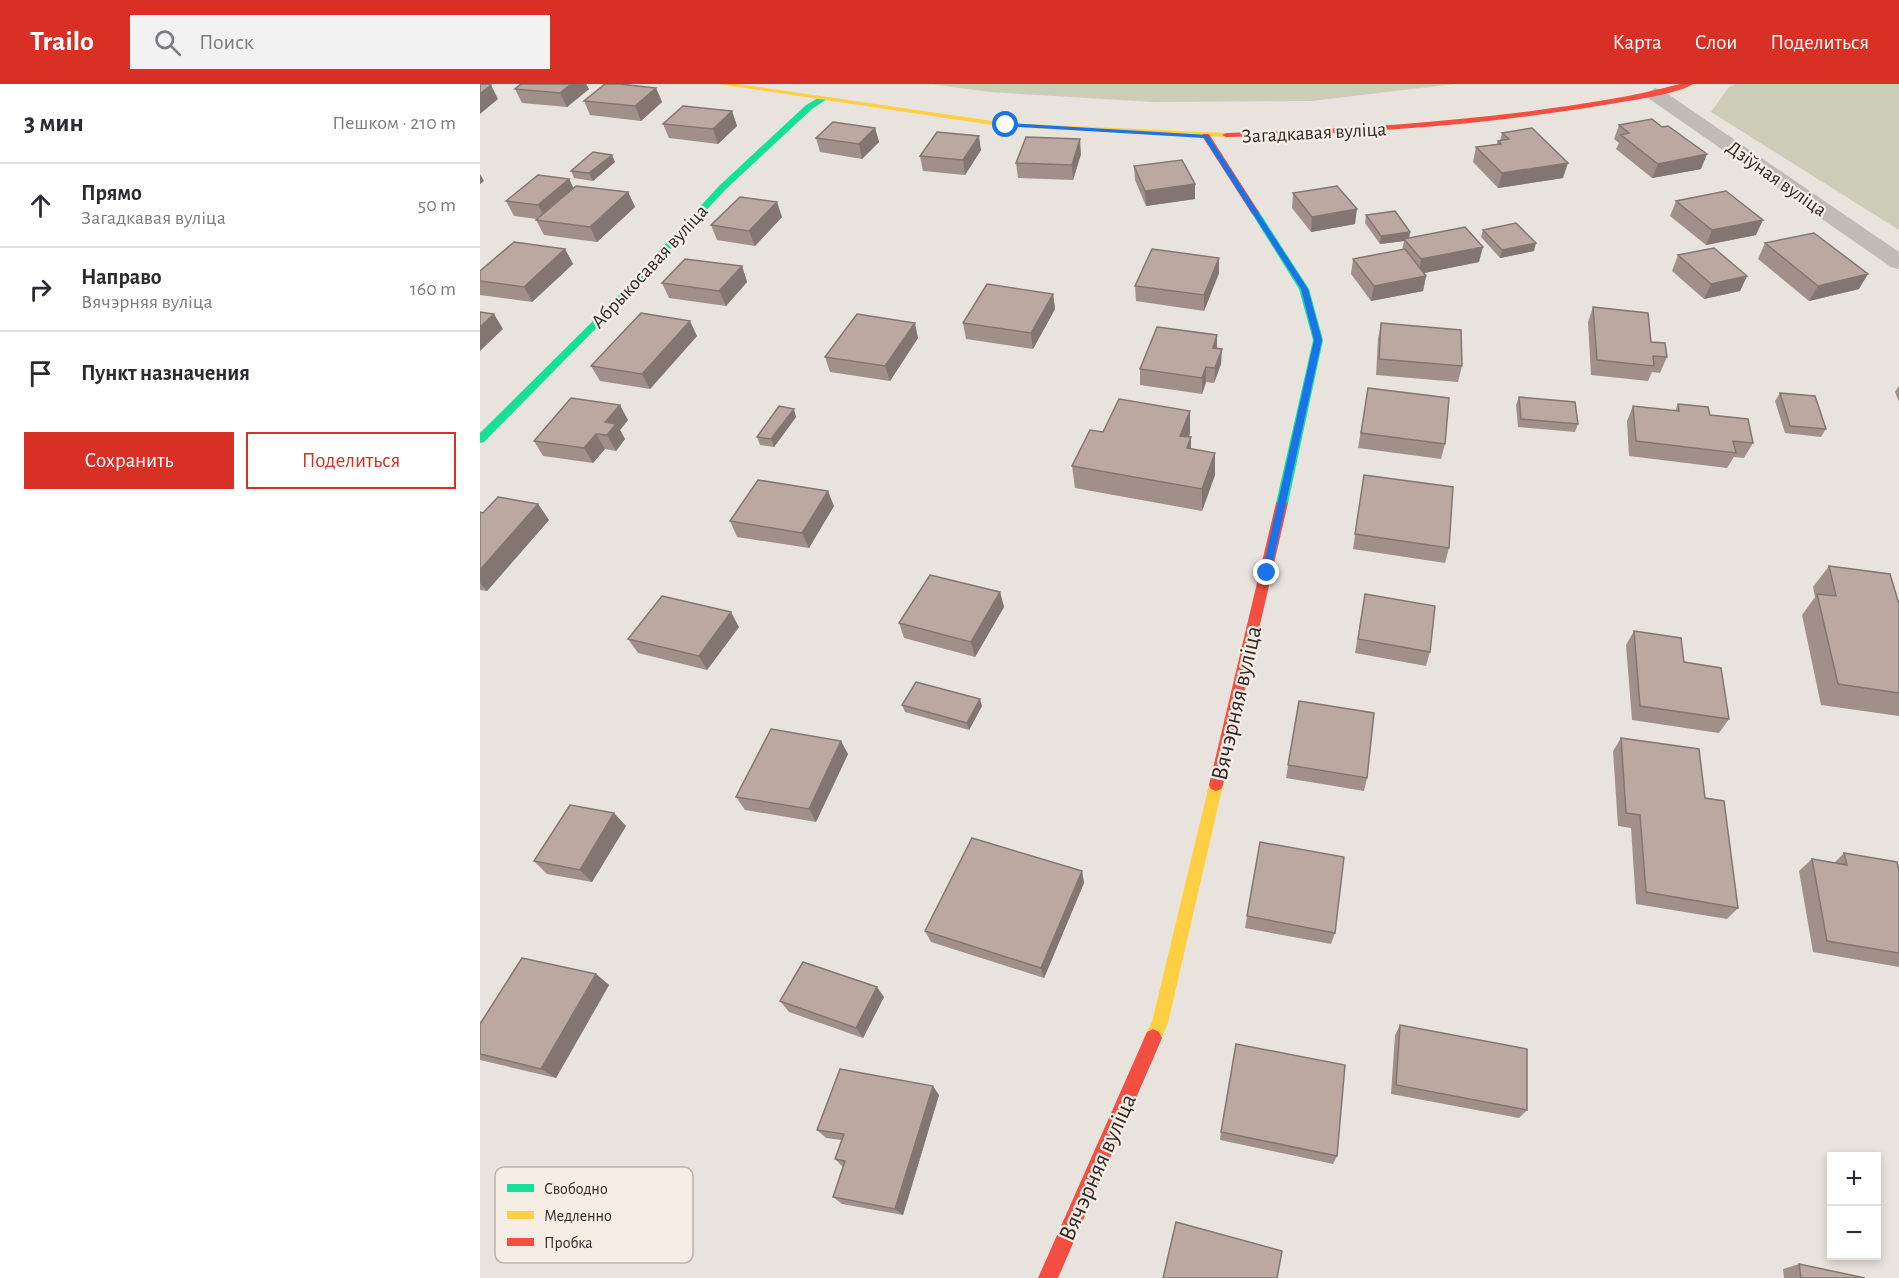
<!DOCTYPE html>
<html lang="ru">
<meta charset="utf-8">
<style>
body{margin:0;font-family:"Alegreya Sans",sans-serif;background:#f2f2f3;color:#2b2b33}
.controls{position:absolute;right:18px;bottom:18px;display:grid;overflow:hidden;border-radius:0px;box-shadow:0 3px 9px #0003}
.controls button{width:54px;height:54px;display:grid;place-items:center;padding:0;border:0;border-bottom:2px solid #e1e1e2;background:#fff;color:#2b2b33;font:30px sans-serif}
.stop{position:absolute;width:18px;height:18px;margin:-14px;border:4px solid #1a73e8;border-radius:50%;background:#fff}
.stop.end{background:#1a73e8;border-color:#fff;box-shadow:0 2px 6px #0008}
.list{margin:0;padding:0;list-style:none}
h2{display:flex;justify-content:space-between;align-items:center;height:78px;margin:0;padding:0 24px;font-size:26px}
h2 small{font-size:20px;font-weight:400;color:#7c7c81}
.list li{display:grid;grid-template-columns:39px 1fr auto;gap:18px;align-items:center;box-sizing:border-box;height:84px;padding:0 24px;border-top:2px solid #e1e1e2}
.list b{display:block;font-size:22px;white-space:nowrap}
.list p{margin:0;font-size:20px;white-space:nowrap;color:#7c7c81}
.list em{font-size:20px;font-style:normal;color:#7c7c81}
.actions{display:flex;gap:12px;padding:18px 24px}
.actions a{flex:1;padding:14px 0;border:2px solid #d93025;border-radius:0px;text-align:center;font-size:21px;color:#d93025}
.actions .main{background:#d93025;color:#fff}
.icon{flex:none;width:33px;height:33px;fill:none;stroke:currentColor;stroke-width:2;stroke-linecap:round;stroke-linejoin:round}
.map{position:relative;flex:none;width:1419px;height:1194px;overflow:hidden}
header{display:flex;align-items:center;gap:36px;box-sizing:border-box;height:84px;padding:0 30px;background:#d93025;color:#fff}
header strong{font-size:28px}
nav{display:flex;gap:33px;margin-inline-start:auto;font-size:21px}
.search{width:420px;height:54px;background:#f2f2f3;display:flex;align-items:center;gap:15px;box-sizing:border-box;padding:0 21px;border-radius:0px;color:#7c7c81;font-size:22px}
main{display:flex}
aside{flex:1;background:#fff}
.map>svg:first-child{display:block}
.green{fill:#cbcdb9}
.lines{fill:none;stroke-linecap:round;stroke-linejoin:round}
.street{fill:#c1bbb7;fill-rule:evenodd}
.fast{fill:#16e098;fill-rule:evenodd}
.slow{fill:#ffcf43;fill-rule:evenodd}
.jam{fill:#f24e42;fill-rule:evenodd}
.wall{fill:#a1908a}
.shaded-wall{fill:#837671}
.building{fill:#bba8a1;stroke:#837671;stroke-width:1.5}
.route{fill:#1a73e8}
.labels{text-anchor:middle;stroke-width:4.5;stroke-linejoin:round;paint-order:stroke}
.far-street-label{font-size:20px;fill:#322926;stroke:#f6ede5}
.street-label{font-size:24px;fill:#322926;stroke:#f6ede5}
.key{fill:#f6ede5;stroke:#bbb2ac;stroke-width:1.5}
.key-label{font-size:16px;fill:#322926}
</style>
<header>
<strong>Trailo</strong>
<div class="search"><svg class="icon" aria-label="search" viewBox="0 0 24 24"><circle cx="10" cy="10" r="6"/><path d="M15 15l6 6"/></svg>Поиск</div>
<nav><a>Карта</a><a>Слои</a><a>Поделиться</a></nav>
</header>
<main>
<aside>
<h2>3 мин<small>Пешком · 210 m</small></h2>
<ul class="list">
<li><svg class="icon" aria-label="ahead" viewBox="0 0 24 24"><path d="M12 20V5M6 11l6-6 6 6"/></svg><div><b>Прямо</b><p>Загадкавая вуліца</p></div><em>50 m</em></li>
<li><svg class="icon" aria-label="right" viewBox="0 0 24 24"><path d="M7 20v-9h11M14 6l5 5-5 5"/></svg><div><b>Направо</b><p>Вячэрняя вуліца</p></div><em>160 m</em></li>
<li><svg class="icon" aria-label="arrive" viewBox="0 0 24 24"><path d="M6 21V4h12l-3 4 3 4H6"/></svg><div><b>Пункт назначения</b></div></li>
</ul>
<div class="actions"><a class="main">Сохранить</a><a>Поделиться</a></div>
</aside>
<div class="map">
<svg width="1419" height="1194" viewBox="0 0 1419 1194">
<rect width="100%" height="100%" fill="#e9e3de"/>
<path class="green" d="M452,0H974L832,17L673,18L509,8Z
M1256,0H1419V146L1231,28L1249,3Z"/>
<g class="lines">
<path class="street" d="M1175,4L1182,6L1419,168V185L1411,183L1168,14L1166,10Z"/>
<path class="fast" d="M340,13L347,15L332,25L245,106L136,224L4,358L0,359V349L130,220L239,102L326,21Z
M772,126H778L829,205L843,256L808,419L802,423L796,419L833,256L819,205L771,128Z"/>
<path class="slow" d="M238,0H258L526,39L746,49L750,51L746,53L526,43Z
M736,695L741,697L743,701L688,939L679,960L673,963L667,960L664,954L672,938L729,701L731,697Z"/>
<path class="jam" d="M1200,0H1213C1195,11 1147,17 1124,21C999,42 873,50 746,53L742,51L746,49C848,46 950,40 1052,27C1102,20 1152,13 1200,0Z
M723,50H729L779,128L778,130H772L722,52Z
M802,415L808,419L743,701L741,705L736,707L731,705L729,701L796,419Z
M673,945L679,948L682,954L578,1194H558L667,948Z"/>
</g>
<path class="wall" d="M41,0H106L109,5L87,23L42,19L35,5Z
M176,4L182,18L161,37L110,31L104,17Z
M252,27L257,42L238,60L189,54L183,40Z
M1139,41L1221,85L1172,94L1136,65L1139,59L1134,55Z
M395,44L399,58L382,75L340,68L336,54Z
M1022,49L1083,94L1018,104L993,78L996,63L1017,60L1018,57H1020Z
M501,66L485,91L443,87L440,72Z
M601,70L593,96L538,94L536,79Z
M135,78L113,97L94,94L91,87Z
M654,82L715,100V115L666,122L655,96Z
M89,95L93,103L148,108L155,123L117,158L64,151L56,136L57,135L34,132L26,117Z
M813,109L875,140L831,148L812,124Z
M1196,117L1276,151L1226,161L1190,132Z
M886,131L929,154L999,178L944,189L946,192L943,207L891,217L871,190L873,175L922,166L924,157L900,160L885,139Z
M302,133L275,162L237,156L231,141Z
M1003,146L1054,167L1020,174L1001,153Z
M1285,159L1379,205L1329,217L1278,175Z
M85,165L93,180L52,218L0,211V187Z
M1198,171L1267,192L1260,207L1224,215L1192,187Z
M262,182L267,198L246,222L189,214L182,199Z
M739,189L724,227L656,217L655,202Z
M573,210L575,225L553,265L486,255L483,239Z
M1113,223L1171,258L1187,273L1180,289L1172,288L1168,297L1111,291L1108,238Z
M901,239L982,282L978,298L896,291L898,255Z
M737,251V264L741,280L734,299L726,298L722,310L660,301V285Z
M217,252L170,305L120,297L111,282Z
M438,254L410,297L350,288L345,273Z
M1419,302V318L1415,308Z
M888,304L965,360L961,375L878,364Z
M1300,309L1346,345L1341,353L1305,349L1295,317Z
M1039,313L1098,340L1095,348L1038,343L1036,321Z
M1198,320L1230,331L1273,359L1264,374L1254,373L1247,384L1149,372L1147,337L1153,322L1195,327Z
M710,327V349L709,353H711V365L735,391L722,427L595,404L592,382L623,348Z
M316,333L294,363L280,361L277,353Z
M148,336L140,346L145,355L136,367L125,365L113,379L63,372L54,357Z
M884,391L969,464L965,479L873,465Z
M58,420L69,436L7,507L0,506V428L3,429Z
M354,422L329,464L257,453L250,437Z
M1349,482L1419,520V632L1341,621L1322,531L1335,513L1333,503Z
M520,508L524,523L495,573L424,554L419,539Z
M885,510L950,568L946,582L875,569Z
M259,543L227,586L158,569L148,555Z
M1154,547L1204,578L1249,635L1239,649L1152,636L1146,561Z
M819,617L887,694L884,707L806,694Z
M422,621L502,622L489,646L425,628Z
M1141,654L1225,714L1258,824L1247,835L1156,820L1151,744L1138,742L1133,667Z
M368,670L336,738L265,726L256,713Z
M146,742L112,798L67,790L54,777Z
M1364,769L1419,787V883L1333,868L1319,787L1332,775L1354,779Z
M602,787L604,799L564,894L451,858L445,847Z
M767,832L855,849L851,860L765,844Z
M116,890L129,901L76,994L0,976V940Z
M404,913L383,954L309,928L300,917Z
M920,941L1047,1026L1039,1034L911,1010L915,951Z
M459,1011L423,1131L362,1120L353,1113L363,1083L355,1075L361,1056L346,1054L337,1046Z
M741,1048L857,1072L853,1080L740,1056Z
M1319,1180L1385,1194H1304L1303,1185Z"/>
<path class="shaded-wall" d="M91,0H106L109,5L87,23L80,9Z
M11,1L18,15L0,30V10Z
M176,4L182,18L161,37L155,22Z
M252,27L257,42L238,60L233,45Z
M395,44L399,58L382,75L379,60Z
M499,52L501,66L485,91L483,76Z
M600,55L601,70L593,96L592,81Z
M1227,70L1221,85L1172,94L1178,80Z
M132,71L135,78L113,97L109,89Z
M1088,79L1083,94L1018,104L1022,89Z
M0,90L4,97L0,100Z
M89,95L96,109L66,136L58,121Z
M715,100V115L666,122L665,107Z
M148,108L155,123L117,158L110,143Z
M297,118L302,133L275,162L269,147Z
M877,125L875,140L831,148L832,133Z
M1283,136L1276,151L1226,161L1232,146Z
M930,148L929,156L924,155V157L900,160L901,152Z
M1056,159L1054,167L1020,174L1022,166Z
M1003,163L999,178L939,190L941,175Z
M85,165L93,180L52,218L44,203Z
M739,174V189L724,227V211Z
M262,182L267,198L246,222L239,207Z
M1388,190L1379,205L1329,217L1338,202Z
M946,192L943,207L891,217L894,202Z
M1267,192L1260,207L1224,215L1231,200Z
M573,210L575,225L553,265L551,249Z
M14,230L23,245L0,267V243Z
M210,237L217,252L170,305L162,290Z
M435,239L438,254L410,297L405,282Z
M737,251V266L733,264Z
M742,265L741,280L734,299L735,284Z
M726,283V298L722,310V294Z
M140,321L148,336L140,346L145,355L136,367L127,351L125,338Z
M314,325L316,333L294,363L291,355Z
M710,327V349L700,374V352Z
M116,350L125,365L113,379L104,364Z
M711,353V375L707,364Z
M735,369V391L722,427V405Z
M348,407L354,422L329,464L322,449Z
M58,420L69,436L7,507L0,499V486Z
M520,508L524,523L495,573L491,558Z
M251,528L259,543L227,586L219,572Z
M500,615L502,622L489,646L487,639Z
M361,657L368,670L336,738L329,725Z
M134,729L146,742L112,798L100,786Z
M602,787L604,799L564,894L561,884Z
M116,890L129,901L76,994L61,985Z
M397,903L404,913L383,954L376,944Z
M453,1002L459,1011L423,1131L415,1125Z"/>
<path class="building" d="M0,0H7L11,1L0,10Z
M41,0H91L80,9L35,5Z
M125,0H140L176,4L155,22L104,17Z
M203,22L252,27L233,45L183,40Z
M1172,35L1182,43L1188,42L1227,70L1178,80L1141,51L1149,49L1139,41Z
M353,38L395,44L379,60L336,54Z
M1052,44L1088,79L1022,89L996,63L1021,60L1018,57L1029,55L1022,49Z
M457,48L499,52L483,76L440,72Z
M546,53L600,55L592,81L536,79Z
M113,68L132,71L109,89L91,87Z
M702,76L715,100L665,107L654,82Z
M58,91L89,95L58,121L26,117Z
M96,102L148,108L110,143L56,136Z
M857,102L877,125L832,133L813,109Z
M1246,107L1283,136L1232,146L1196,117Z
M260,113L297,118L269,147L231,141Z
M915,127L930,148L901,152L886,131Z
M1036,139L1056,159L1022,166L1003,146Z
M985,143L1003,163L941,175L924,155Z
M1334,149L1388,190L1338,202L1285,159Z
M34,158L85,165L44,203L0,197V187Z
M1234,164L1267,192L1231,200L1198,171Z
M672,165L739,174L724,211L655,202Z
M925,165L946,192L894,202L873,175Z
M205,175L262,182L239,207L182,199Z
M507,200L573,210L551,249L483,239Z
M1113,223L1168,229L1171,258L1185,259L1187,273L1173,272L1174,282L1117,276Z
M0,228L14,230L0,243Z
M161,229L210,237L162,290L111,282Z
M377,230L435,239L405,282L345,273Z
M901,239L981,246L982,282L899,275Z
M677,243L737,251L733,264L742,265L735,284L726,283L722,294L660,285Z
M888,304L969,314L965,360L881,349Z
M1300,309L1335,312L1346,345L1310,342Z
M1039,313L1095,318L1098,340L1041,335Z
M91,314L140,321L125,338L136,340L127,351L116,350L104,364L54,357Z
M639,315L710,327L700,352L711,353L707,364L735,369L722,405L592,382L610,346L623,348Z
M1198,320L1228,323L1230,331L1268,335L1273,359L1253,357L1256,369L1156,357L1153,322L1199,327Z
M299,322L314,325L291,355L277,353Z
M884,391L973,403L969,464L875,450Z
M278,396L348,407L322,449L250,437Z
M18,413L58,420L0,486V428L3,429Z
M1349,482L1410,490L1419,520V609L1358,600L1337,510L1356,512Z
M450,491L520,508L491,558L419,539Z
M885,510L955,522L950,568L878,555Z
M182,512L251,528L219,572L148,555Z
M1154,547L1201,554L1204,578L1241,584L1249,635L1160,622Z
M436,598L500,615L487,639L422,621Z
M819,617L894,629L887,694L808,681Z
M291,645L361,657L329,725L256,713Z
M1141,654L1219,665L1225,714L1244,717L1258,824L1166,808L1160,731L1146,729Z
M90,721L134,729L100,786L54,777Z
M492,754L602,787L561,884L445,847Z
M780,758L864,773L855,849L767,832Z
M1364,769L1417,778L1419,787V869L1347,857L1332,775L1367,781Z
M42,874L116,890L61,985L0,970V940Z
M323,878L397,903L376,944L300,917Z
M920,941L1047,965V1026L916,1001Z
M756,960L865,981L857,1072L741,1048Z
M360,985L453,1002L415,1125L353,1113L365,1077L355,1075L364,1050L337,1046Z
M696,1138L802,1167L797,1194H683Z
M1319,1180L1385,1194H1321Z"/>
<path class="route" d="M526,39L728,51L828,205L842,256L790,491L782,489L834,256L821,205L724,54L524,42Z"/>
<g class="labels">
<g class="far-street-label">
<text transform="translate(834 48) rotate(-3)" y="7">Загадкавая вуліца</text>
<text transform="translate(1297 94) rotate(35)" y="7">Дзіўная вуліца</text>
<text transform="translate(169 182) rotate(-47)" y="7">Абрыкосавая вуліца</text>
</g>
<g class="street-label">
<text transform="translate(756 619) rotate(-77)" y="8">Вячэрняя вуліца</text>
<text transform="translate(617 1083) rotate(-66)" y="8">Вячэрняя вуліца</text>
</g>
</g>
<rect x="15" y="1083" width="198" height="96" rx="9" class="key"/>
<rect x="27" y="1100" width="27" height="8" fill="#16e098"/>
<rect x="27" y="1127" width="27" height="8" fill="#ffcf43"/>
<rect x="27" y="1154" width="27" height="8" fill="#f24e42"/>
<g class="key-label">
<text x="64" y="1110">Свободно</text>
<text x="64" y="1137">Медленно</text>
<text x="64" y="1164">Пробка</text>
</g>
</svg>
<div class="controls">
<button>+</button>
<button>−</button>
</div>
<div class="stop" style="left:526px;top:41px"></div>
<div class="stop end" style="left:787px;top:489px"></div>
</div>
</main>
